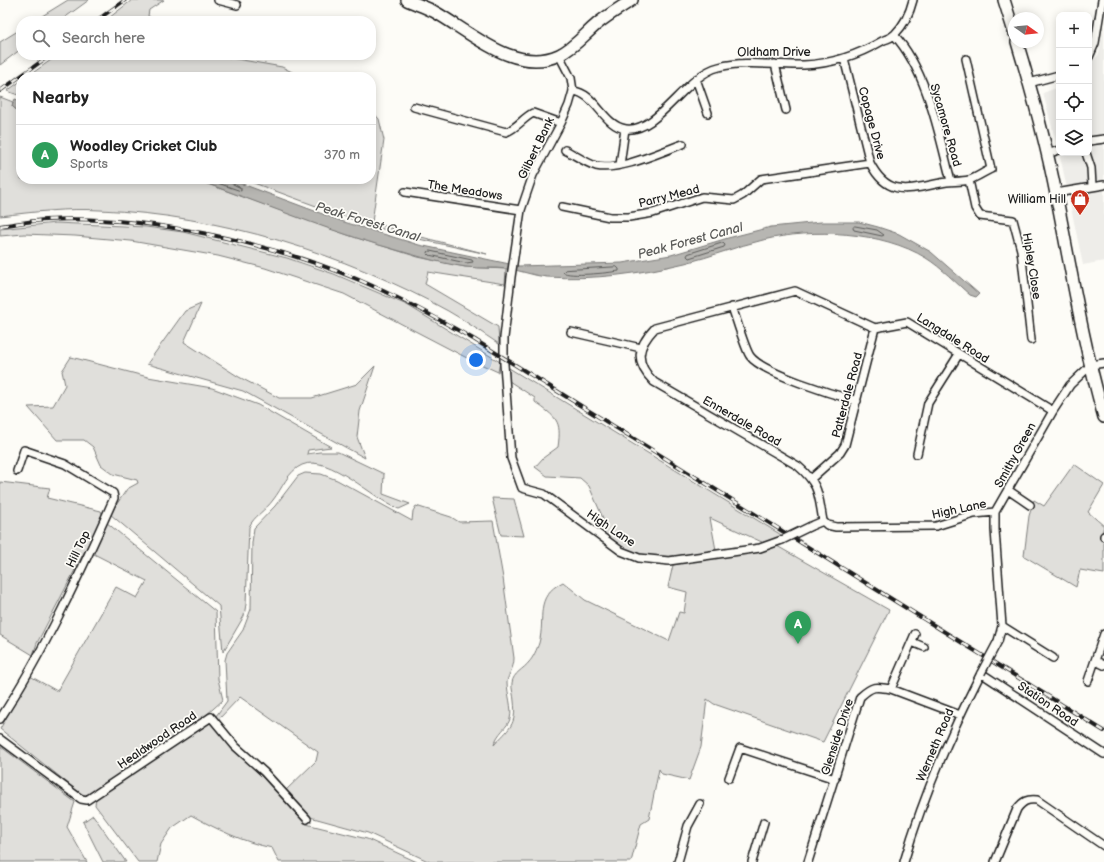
<!DOCTYPE html>
<meta charset="utf-8">
<style>
body{margin:0;font-family:"Balsamiq Sans",sans-serif;background:#f2f2f2;color:#222}
.controls{position:absolute;right:12px;top:12px;display:grid;overflow:hidden;border-radius:8px;box-shadow:0 2px 10px #0003}
.controls button{width:36px;height:36px;display:grid;place-items:center;padding:0;border:0;border-bottom:1px solid #e0e0e0;background:#fff;color:#222;font:20px sans-serif}
.compass{position:absolute;left:1008px;top:12px;width:36px;height:36px;border-radius:50%;background:#fff;box-shadow:0 2px 10px #0003;rotate:105deg}
.you{position:absolute;left:476px;top:360px;width:14px;height:14px;margin:-10px;border:3px solid #fff;border-radius:50%;background:#1a73e8;box-shadow:0 0 0 6px #1a73e833}
.badge{display:grid;place-items:center;width:26px;height:26px;border-radius:50%;background:#c8321e;color:#fff;font-size:13px;font-weight:700}
.pin{position:absolute;translate:-50% -33px;filter:drop-shadow(0 1px 2px #0008)}
.pin::after{content:'';position:absolute;top:21px;width:14px;height:12px;background:inherit;clip-path:polygon(0 0,100% 0,50% 100%)}
.list{margin:0;padding:0;list-style:none}
h2{display:flex;justify-content:space-between;align-items:center;height:52px;margin:0;padding:0 16px;font-size:17px}
h2 small{font-size:13px;font-weight:400;color:#767676}
.list li{display:grid;grid-template-columns:26px 1fr auto;gap:12px;align-items:center;box-sizing:border-box;height:60px;padding:0 16px;border-top:1px solid #e0e0e0}
.list b{display:block;font-size:15px;white-space:nowrap}
.list p{margin:0;font-size:13px;white-space:nowrap;color:#767676}
.list em{font-size:13px;font-style:normal;color:#767676}
.icon{flex:none;width:22px;height:22px;fill:none;stroke:currentColor;stroke-width:2;stroke-linecap:round;stroke-linejoin:round}
.map{position:relative;flex:none;width:1104px;height:862px;overflow:hidden}
.search{position:absolute;background:#fff;box-shadow:0 2px 10px #0003;left:16px;top:16px;width:360px;height:44px;display:flex;align-items:center;gap:10px;box-sizing:border-box;padding:0 14px;border-radius:16px;color:#767676;font-size:15px}
.panel{position:absolute;background:#fff;box-shadow:0 2px 10px #0003;left:16px;top:72px;width:360px;height:112px;border-radius:16px}
.map>svg:first-child{display:block}
.built{fill:#eeede9}
.green{fill:#e0dfdb;stroke:#7e7e7c}
.water{fill:#b7b6b2;stroke:#797876}
.lines{fill:none;stroke-linecap:round;stroke-linejoin:round}
.shore{stroke:#5a5a58;stroke-width:1}
.street-casing{stroke:#1c1c1c;stroke-width:10}
.primary-casing{stroke:#1c1c1c;stroke-width:14}
.street{stroke:#fdfcf7;stroke-width:7}
.primary{stroke:#fdfcf7;stroke-width:11}
.rail-casing{stroke:#1c1c1c;stroke-width:4}
.rail{stroke:#fdfcf7;stroke-width:2.5;stroke-dasharray:8;stroke-linecap:butt}
.street-bridge-casing{stroke:#1c1c1c;stroke-width:10;stroke-linecap:butt}
.street-bridge{stroke:#fdfcf7;stroke-width:7}
.labels{text-anchor:middle;stroke-width:3.5;stroke-linejoin:round;paint-order:stroke}
.street-label{font-size:12px;fill:#1c1c1c;stroke:#fdfcf7}
.poi-label{font-size:12px;fill:#1c1c1c;stroke:#fdfcf7;text-anchor:end}
.water-label{font-size:13px;font-style:italic;fill:#5a5a58;stroke:#fdfcf7}
</style>
<div class="map">
<svg width="1104" height="862" viewBox="0 0 1104 862">
<rect width="100%" height="100%" fill="#fdfcf7"/>
<filter id="ink" filterUnits="userSpaceOnUse"><feTurbulence type="fractalNoise" baseFrequency=".025" numOctaves="2"/><feDisplacementMap in="SourceGraphic" scale="8" xChannelSelector="R" yChannelSelector="G"/><feConvolveMatrix kernelMatrix="1 2 1 2 8 2 1 2 1" color-interpolation-filters="sRGB"/></filter>
<g filter="url(#ink)">
<path class="built" d="M1104,24V261L1083,265L1062,165L1043,93L1059,87V153H1089V66L1099,54Z"/>
<path class="green" d="M68,0H89L60,21H34Z
M132,0H164L149,10L148,16L157,21H105Z
M21,29V49L0,65V42Z
M58,55H214L282,67L302,77H27Z
M21,81V96L7,91Z
M0,97L13,102L12,106L21,114V179H194L348,235L418,257L465,267L506,269L505,284L428,272L425,284L498,327L499,344C482,333 466,321 448,311C343,253 220,215 100,210C67,208 33,212 0,216Z
M371,110L379,119L384,140L372,222L406,233L487,254L405,236L354,220L243,179H371Z
M55,223L146,227L183,232L287,258L334,274L407,305L500,362L498,372L465,357L344,294L265,268L218,256L131,241L75,236L24,234L0,236V229Z
M201,304L184,342L239,377L279,398H312L357,384L375,366L360,411L357,437L365,458L243,391L147,364L185,311Z
M71,357L148,377L212,388L258,405L331,447L308,450L307,454L320,452H338L384,474L383,494L410,504L399,509C374,500 329,453 302,465C288,471 282,489 273,500C266,510 254,516 249,527L246,604L244,616L223,652L219,606L110,514L127,489L138,483L137,480L113,474L101,465L93,447L84,440H57L28,407L53,406L65,385L62,371Z
M509,368L783,536L764,543L710,518L716,550C684,555 651,563 622,547C614,542 607,535 600,530L606,525L589,486L580,478L547,476L535,467L543,458L558,447C562,419 556,418 535,402V398L509,381Z
M1074,464L1104,485L1088,512L1104,526L1101,536L1104,542V574L1080,570L1076,587L1024,556L1029,516L1034,500L1044,506Z
M305,473L321,474L337,480L412,521L413,511L416,506L451,517L459,522L493,521L503,578L514,658C514,669 508,674 507,682C507,694 513,708 510,719C508,727 497,733 494,745C509,728 517,726 514,701C514,696 511,688 512,683C513,673 524,669 529,662C533,658 537,649 539,643C546,618 533,597 563,582L585,600L669,641L679,612L684,613L687,592L668,587L673,565L777,546L889,610L823,742L714,704L707,699L701,747L689,780L662,774L659,769L649,819L641,824L631,862H430L368,833L310,817L284,792L316,761L318,752L240,697L218,720L216,716L227,701L225,660L227,653L243,630L251,609L252,543L254,528L275,506L298,476Z
M0,482L50,488L47,498L101,511L103,516L37,643L33,655L0,635Z
M492,498L514,499L524,536L501,535Z
M106,522L216,612L218,679L223,700L205,716L87,796L80,793L0,729L30,676L57,691L116,587L137,598L147,581L92,553Z
M211,722L306,824L367,839L417,862H279L272,848C243,842 216,829 191,815L172,828L161,844L157,862H138L95,805L96,798Z
M0,746L75,802L67,827L87,862H0Z
M93,815L126,862H103L83,822Z"/>
<path class="water" d="M15,99L21,101V114L12,106Z
M194,179H229L344,222L419,245L519,266L622,263L671,255L728,238L771,227L821,222H859L878,227L899,234L931,252L979,294L976,297L970,295C956,283 942,268 926,258C882,231 813,228 763,240C737,246 711,257 685,263C639,274 594,280 547,277C533,276 521,270 507,269C494,267 480,269 466,267C437,263 408,253 379,245C316,226 256,201 194,179Z"/>
<g class="lines">
<path class="shore" d="M206,179L241,191V188L231,183L230,179
M855,226L877,230L884,235L882,236L854,230L853,228Z
M723,243L725,245L724,247L689,258L687,256L688,254Z
M430,251L472,260L473,262L466,263L429,255L427,253Z
M617,267L619,269V271C608,273 569,277 563,272L565,270Z"/>
<g class="street-casing">
<path id="street" d="M218,0L237,5
M894,35C927,70 939,135 951,181
M559,55L571,78L573,91L569,105L561,123L533,175L521,210L511,277L504,338V364L511,458L522,488L544,494L621,551L639,558L669,561L760,548L782,540
M1089,57L1095,43L1102,0
M844,58L870,163C888,198 909,189 941,183C950,181 960,182 969,180C976,178 984,172 991,169L966,59
M775,64L786,110
M696,79L708,113
M1029,83L1059,75
M573,91C596,93 603,126 626,129C658,133 685,75 719,67C748,60 775,66 804,65C832,64 860,54 884,40C888,39 892,37 895,34C904,25 910,12 913,0
M414,107L506,132C517,128 523,118 533,113L561,123
M1089,141L1104,139
M565,150C575,155 586,163 596,166C621,171 660,152 683,144
M1086,153L1091,168L1092,186
M1047,154L1059,150
M620,165L625,129
M969,180L975,208L980,216L1013,220L1021,250L1031,340
M405,192L521,210
M1056,193L1104,185
M562,207L610,217H629L653,213L702,197L734,200L743,195L761,179L870,163
M732,307C736,318 745,349 750,356C762,373 835,395 857,401
M571,332L641,348
M917,454L928,403L959,354
M812,478L840,453L845,445L875,328
M1008,490L1030,505
M823,521C818,494 820,485 798,466L654,382C634,362 637,347 655,328L795,291L875,328L907,322L1053,411
M823,521L827,525L836,527L936,526L974,514L995,512
M811,526L823,521
M1104,536V537
M1002,626L1053,658
M998,641L1002,626L995,530V512L1053,411L1070,385L1091,365L1104,363
M912,642L924,647
M1096,661L1104,665
M1088,681L1104,634
M891,689L915,634
M0,719C44,652 81,572 114,498L113,493L65,464L24,450L17,471
M0,739L81,799L87,800L211,717L235,746L264,772L307,819
M729,778L740,748L835,779
M678,862L688,826L700,804
M752,862L764,822
M808,862L860,697C872,686 875,686 891,689L960,715
M904,862C923,796 950,734 981,673L1104,754
M995,862L1017,809C1023,801 1027,799 1037,800L1104,846"/>
</g>
<g class="primary-casing">
<path id="primary" d="M407,0C416,4 425,7 433,11C470,31 514,75 559,55C574,48 585,34 597,24C608,15 620,8 632,0
M1004,0L1014,32
M1017,42C1032,92 1046,143 1056,194C1071,269 1083,344 1104,417"/>
</g>
<use href="#street" class="street"/>
<use href="#primary" class="primary"/>
<g class="rail-casing">
<path id="rail" d="M96,21L125,0
M0,91L50,55
M0,226C15,224 30,221 45,220C143,214 269,242 359,280C399,297 437,318 475,340L1104,731"/>
</g>
<use href="#rail" class="rail"/>
<g class="street-bridge-casing">
<path id="street-bridge" d="M782,540L811,526
M981,673L998,641"/>
</g>
<use href="#street-bridge" class="street-bridge"/>
</g>
</g>
<defs>
<g id="shop-pin" transform="scale(1)"><path d="M0 17L-7.5 6A9.5 9.5 0 1 1 7.5 6Z" fill="#c8321e" stroke="#fdfcf7"/><path d="M-5-2.5h2.3a2.7 3.5 0 0 1 5.4 0H5L5.5 6h-11ZM-1.5-2.5h3a1.5 2.3 0 0 0-3 0Z" fill="#fff"/></g>
</defs>
<g fill-rule="evenodd">
<use href="#shop-pin" x="1080" y="199"/>
</g>
<g class="labels">
<g class="street-label">
<text x="774" y="56">Oldham Drive</text>
<text transform="translate(872 123) rotate(75)" y="4">Copage Drive</text>
<text transform="translate(946 125) rotate(74)" y="4">Sycamore Road</text>
<text transform="translate(536 148) rotate(-64)" y="4">Gilbert Bank</text>
<text transform="translate(465 190) rotate(9)" y="4">The Meadows</text>
<text transform="translate(669 196) rotate(-14)" y="4">Parry Mead</text>
<text transform="translate(1032 266) rotate(81)" y="4">Hipley Close</text>
<text transform="translate(953 338) rotate(32)" y="4">Langdale Road</text>
<text transform="translate(847 395) rotate(-75)" y="4">Patterdale Road</text>
<text transform="translate(742 421) rotate(30)" y="4">Ennerdale Road</text>
<text transform="translate(1015 455) rotate(-61)" y="4">Smithy Green</text>
<text transform="translate(959 509) rotate(-12)" y="4">High Lane</text>
<text transform="translate(611 528) rotate(34)" y="4">High Lane</text>
<text transform="translate(78 549) rotate(-64)" y="4">Hill Top</text>
<text transform="translate(1048 704) rotate(34)" y="4">Station Road</text>
<text transform="translate(837 737) rotate(-72)" y="4">Glenside Drive</text>
<text transform="translate(157 740) rotate(-34)" y="4">Healdwood Road</text>
<text transform="translate(935 745) rotate(-67)" y="4">Werneth Road</text>
</g>
<g class="poi-label">
<text x="1066" y="203">William Hill</text>
</g>
<g class="water-label">
<text transform="translate(368 221) rotate(17)" y="5">Peak Forest Canal</text>
<text transform="translate(690 240) rotate(-15)" y="5">Peak Forest Canal</text>
</g>
</g>
</svg>
<div class="controls">
<button>+</button>
<button>−</button>
<button><svg class="icon" aria-label="locate" viewBox="0 0 24 24"><circle cx="12" cy="12" r="6"/><path d="M12 2v4M12 18v4M2 12h4M18 12h4"/></svg></button>
<button><svg class="icon" aria-label="layers" viewBox="0 0 24 24"><path d="M12 4l9 5-9 5-9-5zM3 14l9 5 9-5"/></svg></button>
</div>
<svg class="compass" viewBox="-18 -18 36 36"><path d="M0-13l5 13h-10z" fill="#e53935"/><path d="M0 13l5-13h-10z" fill="#767676"/></svg>
<div class="you"></div>
<div class="pin badge" style="left:798px;top:644px;background:#2e9e5b">A</div>
<div class="search"><svg class="icon" aria-label="search" viewBox="0 0 24 24"><circle cx="10" cy="10" r="6"/><path d="M15 15l6 6"/></svg>Search here</div>
<section class="panel">
<h2>Nearby<small></small></h2>
<ul class="list">
<li><span class="badge" style="background:#2e9e5b">A</span><div><b>Woodley Cricket Club</b><p>Sports</p></div><em>370 m</em></li>
</ul>
</section>
</div>
